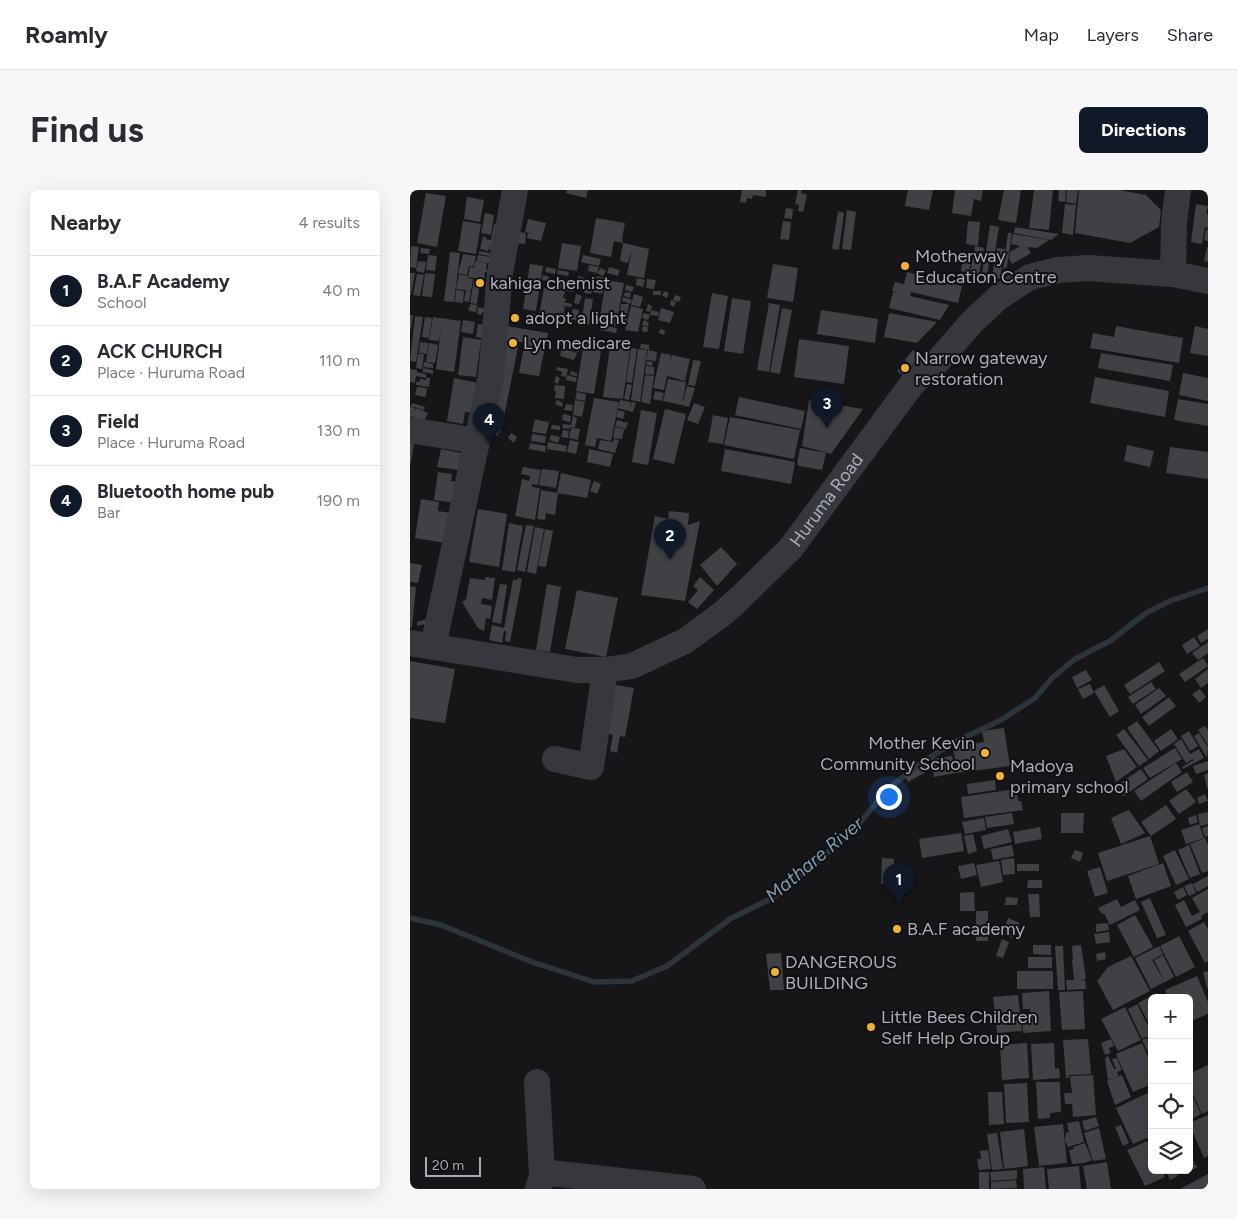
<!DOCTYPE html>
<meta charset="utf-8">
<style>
body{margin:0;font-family:Figtree,sans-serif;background:#f7f7f7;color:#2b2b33}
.controls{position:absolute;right:15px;bottom:15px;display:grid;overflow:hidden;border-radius:8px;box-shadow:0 5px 20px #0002}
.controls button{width:45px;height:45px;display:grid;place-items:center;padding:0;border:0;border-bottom:1px solid #e1e1e2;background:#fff;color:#2b2b33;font:25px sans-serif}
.scale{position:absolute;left:15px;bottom:12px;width:56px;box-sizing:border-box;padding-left:5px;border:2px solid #a8adb8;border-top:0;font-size:14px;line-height:18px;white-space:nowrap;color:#a8adb8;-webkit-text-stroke:4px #111113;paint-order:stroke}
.you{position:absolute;left:478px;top:606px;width:18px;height:18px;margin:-12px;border:4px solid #fff;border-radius:50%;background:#1a73e8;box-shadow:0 0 0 8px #1a73e833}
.badge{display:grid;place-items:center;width:32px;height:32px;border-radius:50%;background:#111827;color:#fff;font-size:16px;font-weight:700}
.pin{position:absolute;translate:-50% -41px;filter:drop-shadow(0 1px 2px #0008)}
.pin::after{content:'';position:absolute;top:26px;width:18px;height:15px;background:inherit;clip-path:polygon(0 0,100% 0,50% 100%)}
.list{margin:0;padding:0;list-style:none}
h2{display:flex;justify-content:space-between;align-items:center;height:65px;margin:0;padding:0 20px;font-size:21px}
h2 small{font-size:16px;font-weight:400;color:#7c7c81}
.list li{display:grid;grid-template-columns:32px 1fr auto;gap:15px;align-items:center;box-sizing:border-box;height:70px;padding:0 20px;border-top:1px solid #e1e1e2}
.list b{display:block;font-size:19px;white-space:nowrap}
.list p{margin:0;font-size:16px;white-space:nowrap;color:#7c7c81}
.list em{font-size:16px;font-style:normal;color:#7c7c81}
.icon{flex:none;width:28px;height:28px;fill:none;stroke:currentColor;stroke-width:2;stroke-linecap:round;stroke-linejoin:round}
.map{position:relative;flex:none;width:798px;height:999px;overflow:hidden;border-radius:8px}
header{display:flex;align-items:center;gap:30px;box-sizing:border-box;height:70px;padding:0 25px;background:#fff;border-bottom:1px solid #e1e1e2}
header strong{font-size:24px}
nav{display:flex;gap:28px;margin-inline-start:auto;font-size:18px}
.intro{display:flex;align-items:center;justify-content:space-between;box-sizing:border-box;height:120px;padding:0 30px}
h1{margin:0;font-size:35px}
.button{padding:12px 22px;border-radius:8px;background:#111827;color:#fff;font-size:18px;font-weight:700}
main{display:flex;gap:30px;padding:0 30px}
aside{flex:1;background:#fff;border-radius:8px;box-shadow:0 5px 20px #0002}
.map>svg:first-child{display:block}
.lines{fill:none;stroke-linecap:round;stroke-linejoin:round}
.stream{stroke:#2c353c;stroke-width:5.5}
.building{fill:#404145}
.minor{stroke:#37383d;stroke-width:26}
.poi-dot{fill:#f2b134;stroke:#111113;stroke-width:2}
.labels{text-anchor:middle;stroke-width:4;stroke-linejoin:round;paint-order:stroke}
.poi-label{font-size:18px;fill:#a8adb8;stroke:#111113;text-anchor:start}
.street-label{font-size:18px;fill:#a8adb8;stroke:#111113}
.water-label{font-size:19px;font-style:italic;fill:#7f9bb3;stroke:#111113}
</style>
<header>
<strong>Roamly</strong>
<nav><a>Map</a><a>Layers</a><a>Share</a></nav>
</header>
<div class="intro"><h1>Find us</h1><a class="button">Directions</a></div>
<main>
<aside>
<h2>Nearby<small>4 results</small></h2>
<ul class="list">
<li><span class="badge">1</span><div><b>B.A.F Academy</b><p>School</p></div><em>40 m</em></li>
<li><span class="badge">2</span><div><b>ACK CHURCH</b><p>Place · Huruma Road</p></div><em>110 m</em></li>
<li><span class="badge">3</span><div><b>Field</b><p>Place · Huruma Road</p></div><em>130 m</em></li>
<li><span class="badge">4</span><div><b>Bluetooth home pub</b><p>Bar</p></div><em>190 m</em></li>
</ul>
</aside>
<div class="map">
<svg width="798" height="999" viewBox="0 0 798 999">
<rect width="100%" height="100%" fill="#161618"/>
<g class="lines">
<path class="stream" d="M0,728L31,735L122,772L184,792L222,791L257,776L320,729L364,707L405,674L447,636L477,600L508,575L543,553L591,530L625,508L642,488L665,469L700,451L736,423L760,411L798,398"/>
</g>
<path class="building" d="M157,0H178L176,8L156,3Z
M332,0H356V6L355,7L343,5L342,9L337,8L336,13L330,12Z
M388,0H392L391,3L397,5L393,22L388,21L389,15L385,14Z
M498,0H523L519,20L495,16Z
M545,0H573L571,11L564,9L561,26L542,23Z
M594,0H611L606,33L588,30Z
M624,0H643L639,40L619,38Z
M649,0H656L655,12L648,11Z
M657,0H668L666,14L656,12Z
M669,0H709L736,5L751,20L749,37L720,53L665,43Z
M16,3L36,6L27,57L7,53Z
M57,7L74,10L70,32L54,29Z
M655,14L666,15L663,45L652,43Z
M786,14L798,16L796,24H798V38L795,37L792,54L781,52Z
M376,18L383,19L382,29L374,28Z
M437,20L446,22L441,60L432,59Z
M428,21L434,23L429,60L422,59Z
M75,23L84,25L81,45L71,43Z
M186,28L215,33L212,49L213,53L204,51L201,67L180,63Z
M118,29L136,33L131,51L117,48L118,43L124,44L115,42Z
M53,31L71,34L66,64L48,61Z
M373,31L381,32L379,50L370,49Z
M558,31L570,32L568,56L556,54Z
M84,34L91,35L84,61L79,60L80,53L78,61L70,59L73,46L76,47V49L81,50Z
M580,35L589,37L585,62L576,61Z
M605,37L649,44L641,50L604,43Z
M796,39L798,40V51L794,50Z
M110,42L116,43L115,54L108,53Z
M598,43H602L597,77L593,79Z
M603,44L639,50L627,58L617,57L621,63L602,74L599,69L600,62L610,56L601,54Z
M152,53L171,56L167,81L148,78Z
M213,53L239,59L234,88L217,85L222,59L218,73L210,71Z
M1,56L9,57L6,78L0,77Z
M565,56L574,58L569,85L560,83Z
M797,57H798V72L794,71Z
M11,58L20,59L19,64L10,63Z
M587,58L595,59L590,89L582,87Z
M69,61L80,63V66L69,64Z
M40,62L50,63L44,112L34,111Z
M554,63L562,64L559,83L551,81Z
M53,64L66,66L63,77L59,76L57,85L48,83Z
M18,65L27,66L25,81L16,80Z
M68,65L86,68L85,74L67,71Z
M173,65L191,69L189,76L171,72Z
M574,67L580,68L577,86L572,85Z
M8,71L16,72L14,83L6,81Z
M65,71L77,73L76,79L79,81L78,82H75L74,90L58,87L60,77L64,78Z
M120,74L133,76L126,121L113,119Z
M363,74L388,78L383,112L357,108Z
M179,75L189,77L187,83L178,81Z
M136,77L146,79L145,84L135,82Z
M199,77L210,80L208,86L197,83Z
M191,78L196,81L193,86L187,83Z
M148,80L159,82L158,86L147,84Z
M497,82L552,96L548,113L501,102L500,106L539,115L530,130L479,118L483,102L489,103L482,101L485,92L494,94Z
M0,83H5L1,105H0Z
M15,83L25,84L22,107L12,106Z
M7,84L14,85L10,106L3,105Z
M49,84L58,86L57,88L63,89L59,112L54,111L56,100L46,99Z
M133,85L139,87L138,91L132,90Z
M168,86L175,88L174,93L167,91Z
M187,86L196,88L192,104L183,102Z
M227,88L235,90L233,97L226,95Z
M237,89L246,90L244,99L236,98Z
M64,90L70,91L67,114L60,113Z
M196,90L214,93L206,136L189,133Z
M148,91L153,93L151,99L146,97Z
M216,95L224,97L222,102L215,100Z
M156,96L164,98L163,102L155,100Z
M175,97L183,99L181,104L174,103Z
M134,98L155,101L153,108L156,109V111L153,112L162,114L161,117L152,116L155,117L154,122H151L160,124L159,129L150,127L147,130L129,125Z
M46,100L54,101L53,113L45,112Z
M243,101H251V105H243Z
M254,101L259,103L257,108L252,106Z
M215,102L221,103L220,108L214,106Z
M302,103L318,106L309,159L293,157Z
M166,104L172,106L169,114L164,113Z
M224,104L233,107L230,117L221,115Z
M265,105L271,107L269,112L263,110Z
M213,107L222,110L220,114L212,111Z
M175,108L183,109L179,135L171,134Z
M322,108L341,111L333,164L314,161Z
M261,110L266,112L264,117L260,115Z
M359,113L370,115L359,182L347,180Z
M60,114L67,115L66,122L59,121V118L57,117H60Z
M211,114H219L216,132L209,131Z
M238,114L242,116L240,122L236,121Z
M221,116L233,119L228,142L215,140Z
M68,117L75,119V123L72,122V125L67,124Z
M251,118L264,122L260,133L248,130Z
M372,118L382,120L370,184L360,182Z
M163,119L169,120L167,131L160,129Z
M241,120L249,122L248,126L240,125Z
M411,120L468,129L465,153L407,144Z
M119,123L125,124V128L118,127Z
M234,123L240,125L238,130L232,128Z
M479,123L527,132L507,153L474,147Z
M0,125H3L1,139H0Z
M5,126L13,127L6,172L0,171Z
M15,127L22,128L19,148L12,147Z
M23,127L51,131L44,182L26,179L31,140L29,151L19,150Z
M53,130L65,132L63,144L51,142Z
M234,130L239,132L238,136L232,135Z
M68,134L74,135L72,148L66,147Z
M190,135L207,138L206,143L190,140Z
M232 139a3 3 0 1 1 6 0a3 3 0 1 1-6 0Z
M96,136L138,143L129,186L109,183L115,152H109L94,226L85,224Z
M706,136L773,148L769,173L680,158L683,143L704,147Z
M785,136L798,139V166L780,163Z
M250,139L255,140L254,145L249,143Z
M53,147L71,150L66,187L48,185Z
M389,149L439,156L434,194L384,187Z
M152,150L160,152L158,158L150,155Z
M10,152L18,153L17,164L9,163Z
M174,152L192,155L184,204L166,201Z
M19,153L28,155L25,173L16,172Z
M162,153L171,155L169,162L160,159Z
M231,154L239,155V160L230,158Z
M200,157L220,159L213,209L193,207Z
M152,158L167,163L164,170L150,166Z
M221,158L227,159L222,193L216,192Z
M228,159L237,160L230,212L221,210Z
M238,160L247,162L246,171L236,170Z
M503,160L510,166L502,176L495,170Z
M251,163L261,165L259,175L262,165L280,169L275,191L257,186L254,200L243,198Z
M691,163L763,175L760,191L688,178Z
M8,164H14L12,179L6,178Z
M283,170L291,171L285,196L278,195Z
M237,171L243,172L242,176L236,175Z
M14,172L23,174V178L13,177Z
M494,172L501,177L494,186L487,181Z
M236,176L244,177V185L235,184Z
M147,177L158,179L156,187L151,186L152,182L146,180Z
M13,178L23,180V184L13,182Z
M0,179L7,180V182L16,184V188L6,186L5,193L0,192Z
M161,181L167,183V186L160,185Z
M773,183L798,188V211L769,205Z
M157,185L167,188L166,192L156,190Z
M235,185L244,186L240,214L231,212Z
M146,186L150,188L148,194L144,192Z
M685,187L759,201L755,227L680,213Z
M16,188H20L19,197L6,195V192H9L10,189L16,190Z
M44,188L68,193L63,223L55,222L53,234L37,231Z
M258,189L276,192L272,215L253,211Z
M217,194L222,195L219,210L214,209Z
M145,195L155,196L154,209L145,208L146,201H144Z
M277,196L285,198L279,217L272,215Z
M7,197L17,198L16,207L5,205Z
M245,201L254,203L252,211L243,209Z
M167,202L176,204L175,211L165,209Z
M329,207L395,221L391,239L325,225Z
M184,208L209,212L201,251L187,248L185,257L175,255Z
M768,209L798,214V236L764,230Z
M147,210L153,213L152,217L145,214Z
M165,210L175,212L172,227L163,225Z
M210,210L221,212L219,221L208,218Z
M399,210L453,219L421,264L392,256Z
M222,212L226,213L223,222L219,221Z
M2,213L15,217L14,220L1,216Z
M284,213L295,217L288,234L277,230Z
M156,214L163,215L162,221L154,220Z
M0,216L5,218V220H6L7,218L18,223L14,231L0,226Z
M255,219L276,224L264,274L243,269Z
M208,220L215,222L213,229L206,227Z
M231,220L247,223L238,275L222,272Z
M153,224L161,226L160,232L152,230Z
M303,225L318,228L313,254L298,252Z
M163,226L167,228L165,238L160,237L159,239L152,238L153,234L161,235Z
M320,227L390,240L384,269L314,255Z
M125,229L132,231L131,235L132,231L139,232L136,244L122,242Z
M207,230L212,231V232H218L216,239L205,236Z
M142,235L150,236V240L141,239Z
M205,237L214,239L212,249L203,248Z
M89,238L92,240L87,246L84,243Z
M161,238L170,239L168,250L159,248Z
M153,240L159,241L158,248L151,247Z
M101,243L107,247L104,253L98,248Z
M122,244L136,246L135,253L121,251Z
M141,245L150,247L148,253L139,250Z
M0,246L4,253L1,273H0Z
M204,249L209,250L205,263L188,259L190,250L203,252Z
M160,250L169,252L166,264L157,262Z
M138,252L157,256L156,262L137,259Z
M120,253L136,256L135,262L119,259Z
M717,255L744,261L740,277L714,271Z
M760,257L798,262V289L756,283Z
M390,258L416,263L412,280L389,276L387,274Z
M31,259L51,263L48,280L27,277Z
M179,259L203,264L200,277L177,272Z
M315,259L385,272L381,294L311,281Z
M113,277L131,280L128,295L122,294V297L130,298L125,330L105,326L112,289L119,291L120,286L111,284Z
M132,279L149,281L146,298L129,295Z
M28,282L42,284L41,291L50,292L47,313L24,310Z
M151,283L181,290L177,308L147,303Z
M184,291L191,294L187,304L180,301Z
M131,300L148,303L145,325L136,323L135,330L127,329Z
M11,309L29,312L28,321L40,323L35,353L5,348Z
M68,319L97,324L89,377L59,372Z
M259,321L279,323L278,335L290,331L275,411L231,405L245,326L258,329Z
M99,333L113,336L105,382L92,380Z
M116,335L124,336L115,382L107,380Z
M125,337L134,339L126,384L117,382Z
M135,339L143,341L136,377L128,376Z
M311,357L327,374L307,396L290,375Z
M0,373L12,375L8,393L0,392Z
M75,387L85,388L82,410L72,408L71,414L82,416L80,429L76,428L74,441L68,438L52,412L56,409L60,388L75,390Z
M290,387L304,400L287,419L278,412L288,400L283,396Z
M108,388L112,389L100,452L95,451L96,441H94L92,453L79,450L82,435L94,438L103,390H107Z
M90,394L97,395L91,434L82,432Z
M137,394L151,397L140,462L126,460Z
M0,396L6,397L2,438L0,437Z
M167,400L208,408L196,467L155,459Z
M17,429L18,433L7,436V432Z
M798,439V449L791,453L787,446Z
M784,447L790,456L777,464L772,455Z
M798,452V463L788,470L782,463Z
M793,468L798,476L775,492L769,484Z
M0,471L45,479L35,533L0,528Z
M749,472L755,481L720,504L714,495Z
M798,479V493L791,498L785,489Z
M676,480L682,490L667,498L662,487Z
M741,492L746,499L723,514L718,507Z
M680,494L684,503L673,509L668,499Z
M206,495L224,498L215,547L210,546L207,563L200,561L203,545L197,543Z
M694,495L709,521L700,527L684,501Z
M749,498L756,506L731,524L725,515Z
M790,499L796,507L789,513L782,504Z
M759,507L766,516L739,536L732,527Z
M727,531L749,561L739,569L717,538Z
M795,536L798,540V555L788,540Z
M594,538L600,576L547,583L543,556L574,552L572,541Z
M714,539L738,570L729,576L706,545Z
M761,539L768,549L751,561L744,551Z
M779,541L788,556L780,561L771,546Z
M789,543L798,557L797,568L784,546Z
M771,549L780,564L789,559L794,568L773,579L772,577L784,570L783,569L776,573L764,554Z
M765,558L772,569L740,588L733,578Z
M714,559L727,577L706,592L696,566Z
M542,566L546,583L524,587L521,569Z
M798,571V580L786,584L783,576Z
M766,573L772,582L731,611L724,601Z
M516,574L519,580L498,592L495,586Z
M731,579L738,589L714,606L707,595Z
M777,582L783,592L767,602L761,592Z
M798,583V598H797L794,585Z
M585,590L586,600L558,604L557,594Z
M606,599L608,611H611L613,620L554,628L551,607Z
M776,599L786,612L769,624L759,611Z
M795,604L798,611L789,614L787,608Z
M756,615L766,629L741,646L731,632Z
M719,620L735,643L711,654L701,628Z
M798,622V634L790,636L788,624Z
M602,623L604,634L577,638L575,627Z
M651,623H674L673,643H651Z
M786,625L788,632L780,635L778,628Z
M574,628L576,640L555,644L552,632Z
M789,634L794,648L776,654L771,640Z
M798,636V646L795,647L792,638Z
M630,637L632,649L605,654L603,642Z
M598,639L602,652L574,659L571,646Z
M551,643L554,661L512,668L509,649Z
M563,644L567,661L558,664L554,646Z
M740,646L749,674L697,691L688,663Z
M795,648L798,655V681L792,683L780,654Z
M602,655L604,666L583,670L581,659Z
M779,655L790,684L780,688L768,660Z
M665,660L673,663L670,672L661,668Z
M765,660L779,689L766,695L753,666Z
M472,668L484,669V694H471Z
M604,668L605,684L593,685L591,670Z
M589,671L593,692L571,697L566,675Z
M564,673L567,685L551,689L548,676Z
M753,673L761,696L726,709L718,686Z
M607,674H629V681H607Z
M690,677L698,703L685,707L677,681Z
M798,686V696L787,702L783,694Z
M618,690H632V698H617Z
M782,693L786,703L779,706L774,696Z
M773,697L777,705L768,710L764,702Z
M798,699V722L791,726L792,729L776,737L765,715L774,710L782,726L790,722L782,708Z
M564,702L565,721H550V703Z
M618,704H629L630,727H620Z
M596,707L608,708L607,715H595Z
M740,708L756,745L747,748L731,712Z
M707,709L711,717L725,710L730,720L700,735L694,723L692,724L688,718Z
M566,721H578V751H566Z
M725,725L743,757L724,767L707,735Z
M598,728L610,733L603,748L592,744Z
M794,732L798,739V771L795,773L778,741Z
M698,733L699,740L686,742V734Z
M699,742L700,752L686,754L684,744Z
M769,746L785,777L766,787L750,756Z
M592,749L599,752L593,768L586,766Z
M623,755H641V765L623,764Z
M671,755L676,789L669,790H675L676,799L657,800L656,790H664L662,770H669H663L662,756Z
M645,756H653L655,800H648Z
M749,756L753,764L742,770L755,792L741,799L725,768Z
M695,762L696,769L687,771L686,764Z
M371,763L374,800H360L356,764Z
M753,765L764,787L755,792L744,770Z
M721,766L740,801L703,820L687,791L698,777Z
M618,767H642V778H618Z
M607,781H643V799H607Z
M798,781V798H797L793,782Z
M787,786L798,812V824L779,832V808H758L755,800Z
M639,801L641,841L613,843L612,827L620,826V819H613L612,803Z
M673,801L675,839L652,840L649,802Z
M747,803L750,808H742V839L728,813Z
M608,805L612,841L587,843L583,807Z
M727,814L742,844L732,849L718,819Z
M715,817L731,850L708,861L691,829Z
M742,846V871L732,850Z
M678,849L681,884L659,885V888H656L653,850Z
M701,849L704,856L699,858L701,863L695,865L691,853Z
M617,853L619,888L592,890L590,855Z
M644,853L645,879L649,878L650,888L623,890L621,854Z
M732,853L742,876V894L723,902L706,864Z
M698,866L704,879H706L702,869L707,868L712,880L707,882L709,886L698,890L695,868Z
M798,875V921L792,924L779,896V884Z
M683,885L686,925L663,927L662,914H655L654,903H662L660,886Z
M712,885L721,907L705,915L697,891Z
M626,892H650L651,922L640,923V928L628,929Z
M617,893L619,932L596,933L594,894Z
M779,899L791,924L779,930Z
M742,901V929L737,930L742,940V946L723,954L706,918Z
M578,902H592L594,934L579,935Z
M798,925V966L794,968L779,933Z
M686,927L689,936L675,941L672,931Z
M669,931L674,952L658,957L655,951L656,943L659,942L657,933Z
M653,934L657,973L629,976L624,937Z
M711,935L719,953L713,956L705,937Z
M689,938L696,969L683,971L674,943Z
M614,939L618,976L594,979L590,942Z
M587,943L593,979L582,980L577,944Z
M737,951L742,960V980H752L755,987L735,996L717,960Z
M675,953L682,970L674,973L662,974L659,960L664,959L663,957Z
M578,960L581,979L569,980L567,969H571L570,961Z
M779,962L785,973L779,976Z
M697,972L701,999H677L673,976Z
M785,974L788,977L779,981V977Z
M669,976L671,999H639L637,979Z
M634,977L636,999H614L613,979Z
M607,980V989L581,991L580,982Z
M758,980H765L768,986L760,990L757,984L760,983Z
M569,982H579V999H569Z
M798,984V999H770Z
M606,990L607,998L581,999V992Z"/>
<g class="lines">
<g class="minor">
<path d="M763,84L764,33L768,0"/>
<path d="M0,240L67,251L81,186L90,83L105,0"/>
<path id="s1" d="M0,453L167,480H195L222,476L275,451L312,424L331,407L381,358L502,194L528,171L563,131L589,107L620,87L649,80L678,78L763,84L798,91"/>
<path d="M23,457L67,251"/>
<path d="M145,569L181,577L195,480"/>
<path d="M127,892L132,986"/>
<path d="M128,999L132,986L140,983L283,999"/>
</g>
</g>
<g class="poi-dot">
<circle cx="495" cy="76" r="5"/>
<circle cx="70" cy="93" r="5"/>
<circle cx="105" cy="128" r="5"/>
<circle cx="103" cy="153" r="5"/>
<circle cx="495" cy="178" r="5"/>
<circle cx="575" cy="563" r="5"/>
<circle cx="590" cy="586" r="5"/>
<circle cx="487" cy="739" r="5"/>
<circle cx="365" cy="782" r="5"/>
<circle cx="461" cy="837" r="5"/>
</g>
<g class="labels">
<g class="poi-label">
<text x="505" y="72">Motherway<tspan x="505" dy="21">Education Centre</tspan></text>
<text x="80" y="99">kahiga chemist</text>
<text x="115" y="134">adopt a light</text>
<text x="113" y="159">Lyn medicare</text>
<text x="505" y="174">Narrow gateway<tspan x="505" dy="21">restoration</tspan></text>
<text x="565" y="559" text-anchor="end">Mother Kevin<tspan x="565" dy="21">Community School</tspan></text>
<text x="600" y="582">Madoya<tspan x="600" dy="21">primary school</tspan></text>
<text x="497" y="745">B.A.F academy</text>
<text x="375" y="778">DANGEROUS<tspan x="375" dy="21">BUILDING</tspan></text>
<text x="471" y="833">Little Bees Children<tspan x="471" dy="21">Self Help Group</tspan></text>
</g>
<g class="street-label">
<text dy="6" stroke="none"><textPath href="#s1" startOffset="484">Huruma Road</textPath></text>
</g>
<g class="water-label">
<text transform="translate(404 669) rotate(-40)" y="7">Mathare River</text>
</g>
</g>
</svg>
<div class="controls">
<button>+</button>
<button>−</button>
<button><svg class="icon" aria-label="locate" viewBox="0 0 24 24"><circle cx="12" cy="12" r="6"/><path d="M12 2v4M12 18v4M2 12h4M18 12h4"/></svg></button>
<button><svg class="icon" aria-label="layers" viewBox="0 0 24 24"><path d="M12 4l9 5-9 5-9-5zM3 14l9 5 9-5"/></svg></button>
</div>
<div class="scale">20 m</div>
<div class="you"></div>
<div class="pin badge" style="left:489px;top:714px">1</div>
<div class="pin badge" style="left:260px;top:370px">2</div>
<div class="pin badge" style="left:417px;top:238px">3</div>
<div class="pin badge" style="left:79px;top:254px">4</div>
</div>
</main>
